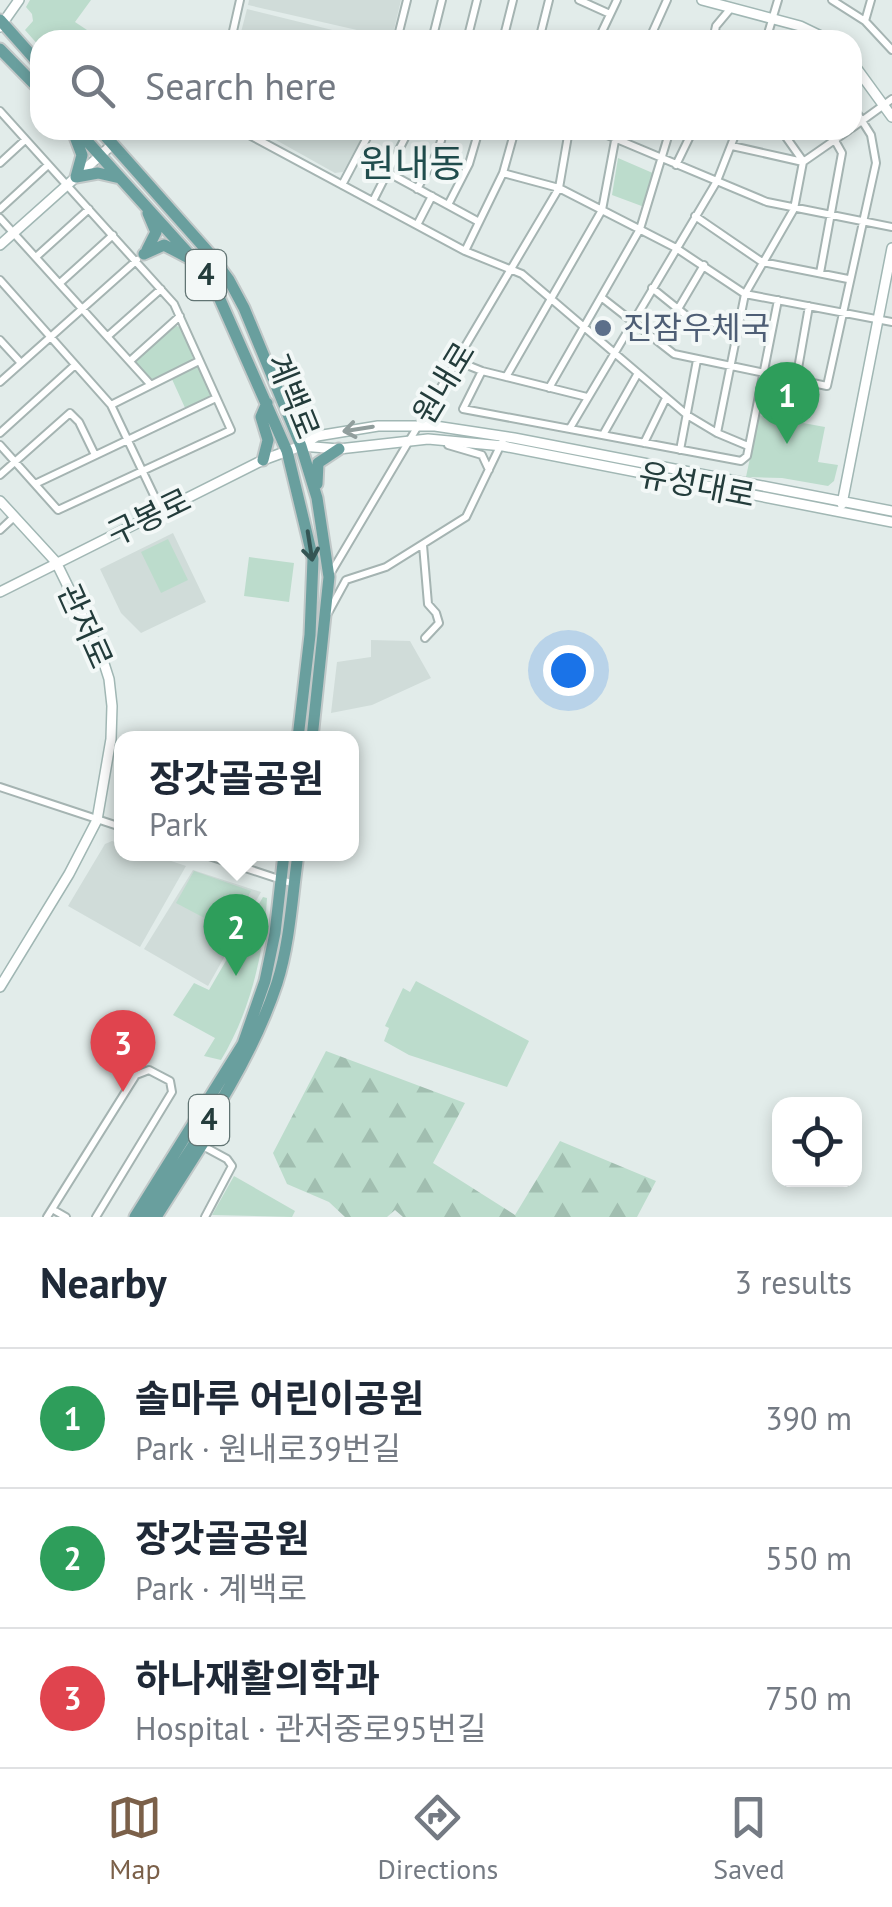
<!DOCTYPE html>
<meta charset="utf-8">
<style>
body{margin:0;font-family:"PT Sans","Noto Sans KR",sans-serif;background:#f2f2f3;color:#1f2937}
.controls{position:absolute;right:30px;bottom:30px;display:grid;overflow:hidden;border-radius:20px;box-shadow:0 5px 15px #0003}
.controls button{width:90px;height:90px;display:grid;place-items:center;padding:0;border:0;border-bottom:2px solid #e0e1e3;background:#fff;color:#1f2937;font:50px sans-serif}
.you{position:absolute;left:568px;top:670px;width:35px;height:35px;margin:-25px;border:8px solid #fff;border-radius:50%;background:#1a73e8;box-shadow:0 0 0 15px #1a73e833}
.badge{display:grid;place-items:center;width:65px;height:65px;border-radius:50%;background:#7b6049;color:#fff;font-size:32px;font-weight:700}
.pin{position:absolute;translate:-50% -82px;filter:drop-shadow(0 2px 5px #0008)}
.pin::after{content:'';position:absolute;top:52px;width:35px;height:30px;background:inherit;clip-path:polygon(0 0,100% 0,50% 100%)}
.popup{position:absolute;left:114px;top:731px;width:245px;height:130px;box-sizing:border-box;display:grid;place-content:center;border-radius:20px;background:#fff;filter:drop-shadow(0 2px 8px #0005);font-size:32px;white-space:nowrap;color:#747a83}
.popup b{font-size:38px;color:#1f2937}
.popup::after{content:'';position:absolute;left:50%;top:100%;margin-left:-20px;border:20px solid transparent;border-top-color:#fff}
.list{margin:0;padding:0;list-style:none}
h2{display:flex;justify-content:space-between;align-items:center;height:130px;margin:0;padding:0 40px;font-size:42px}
h2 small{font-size:32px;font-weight:400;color:#747a83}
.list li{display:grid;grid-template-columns:65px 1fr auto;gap:30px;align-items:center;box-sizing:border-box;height:140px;padding:0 40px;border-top:2px solid #e0e1e3}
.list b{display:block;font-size:38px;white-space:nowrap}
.list p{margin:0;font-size:32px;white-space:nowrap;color:#747a83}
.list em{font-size:32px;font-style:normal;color:#747a83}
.icon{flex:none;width:55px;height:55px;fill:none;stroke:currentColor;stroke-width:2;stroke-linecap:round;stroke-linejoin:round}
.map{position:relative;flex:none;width:892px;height:1217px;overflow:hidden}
.search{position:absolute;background:#fff;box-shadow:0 5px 15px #0003;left:30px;right:30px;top:30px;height:110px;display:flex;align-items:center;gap:25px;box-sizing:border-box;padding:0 35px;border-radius:30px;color:#747a83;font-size:38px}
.sheet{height:550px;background:#fff}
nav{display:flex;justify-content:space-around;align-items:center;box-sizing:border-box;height:140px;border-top:2px solid #e0e1e3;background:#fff;font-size:28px;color:#747a83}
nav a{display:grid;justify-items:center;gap:5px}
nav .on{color:#7b6049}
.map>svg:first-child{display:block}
.built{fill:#d0dcd9}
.green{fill:#bcdccc}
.forest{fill:url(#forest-firs)}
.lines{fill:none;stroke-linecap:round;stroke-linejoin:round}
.street-casing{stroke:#a5b4b2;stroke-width:10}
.secondary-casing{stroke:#a1b7b4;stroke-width:12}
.primary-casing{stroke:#c1c8c8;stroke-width:15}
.street{stroke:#fff;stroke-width:6}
.secondary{stroke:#fff;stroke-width:9}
.primary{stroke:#699f9e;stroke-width:11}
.oneway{stroke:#919e9d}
.oneway2{stroke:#345554}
.service-dot{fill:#5c6f8a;stroke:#f3f8f7;stroke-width:4}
.labels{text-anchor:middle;stroke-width:8;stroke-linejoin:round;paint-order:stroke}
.shield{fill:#f3f8f7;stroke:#617473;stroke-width:2.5}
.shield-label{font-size:30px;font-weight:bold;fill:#233c3b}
.service-label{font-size:32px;fill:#4e5e75;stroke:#f3f8f7;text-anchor:start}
.street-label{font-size:32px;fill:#233c3b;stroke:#f3f8f7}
.quarter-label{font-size:38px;fill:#204d4d;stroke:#f3f8f7}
</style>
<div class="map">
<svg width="892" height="1217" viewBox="0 0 892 1217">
<defs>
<pattern id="forest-firs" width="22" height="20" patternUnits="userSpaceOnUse" patternTransform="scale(2.5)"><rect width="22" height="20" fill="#bcdccc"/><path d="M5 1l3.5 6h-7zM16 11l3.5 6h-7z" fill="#a1beb0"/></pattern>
</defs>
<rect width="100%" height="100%" fill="#e2ecea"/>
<path class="built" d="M249,0H401L392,38L248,5Z
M247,9L373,40H239Z
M258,130H366L343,172L335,173Z
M173,533L206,602L141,633L121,613L100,569Z
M371,640L410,641L431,678L372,705L331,713L337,662L371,657Z
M112,841L121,844V854H150L186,866L140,947L68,906L105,844Z
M193,870L261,892L208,986L144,949Z"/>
<path class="green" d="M30,0H91L75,22L102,40H40V47L25,30L33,21L32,14L26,7Z
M618,158L655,174L647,208L612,195Z
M176,326L181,327L194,361L149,381L135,361Z
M198,363L214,396L186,410L171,377Z
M759,415L825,427L818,462L838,465L834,481L828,486L782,478L746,477Z
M168,539L188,580L161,593L141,552Z
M249,557L294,563L289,602L244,596Z
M194,871L251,891L229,931L176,903Z
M263,897L267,898C264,954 250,1012 221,1060L204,1056L215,1038L173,1015L194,983L209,990Z
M416,981L529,1041L507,1087L409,1055L384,1041L389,1028L385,1026L403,988L410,992Z
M234,1176L295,1211L292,1217L212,1215Z"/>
<path class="forest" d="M326,1051L465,1103L433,1163L515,1215L560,1141L656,1181L637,1217H403L395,1210L387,1217H345L329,1202L287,1184L273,1153Z"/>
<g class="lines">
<g class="street-casing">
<path id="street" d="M579,0L610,14
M832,0L865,21L892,50
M865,21L871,0
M231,40L240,0
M397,40L407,0
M432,40L442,0
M467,40L477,0
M503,40L513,0
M539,40L549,0
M598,40L617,0
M649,40L667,0
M713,40L716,26L731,8
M766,40L778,0
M0,111L174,304L231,430L58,510L0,445
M852,128L892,99
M240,130L465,251L522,274L687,415L717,433L748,446
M595,130L767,202L892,227
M781,130L803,161
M732,146L803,162
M0,163L25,140
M676,165L693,130
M387,172L479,222
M503,173L559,188L676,248L745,294L892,322
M342,185L371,130
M417,189L438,151L444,130
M373,201L409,130
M448,205L469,164L479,130
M0,209L48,165
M695,216L762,262L848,279
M0,218L151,385
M417,225L432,196
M465,251L503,173L515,130
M36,257L89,209
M820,273L842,153L829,130
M0,280L111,405L161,510
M60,283L113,235
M652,288L688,317L736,328
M601,297L674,354L827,386L876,163L871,135L852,105
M678,309L704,265
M108,336L161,289
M0,340L21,363
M130,361L180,316
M457,361L482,371L587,397
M482,371L463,409L741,461L747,456L778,300
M506,377L602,210L617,130
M796,380L809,306
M0,382L137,260
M549,388L640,229L670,130
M111,405L199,361
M570,428L717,181L737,130
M0,433L75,365
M604,433L638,373
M717,433L745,294L794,209L803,162L849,130
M644,443L666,398
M448,445L482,455L489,470
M680,450L697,360
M0,475L70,413L79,422L95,455
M35,484L216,398
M0,530L14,517
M423,545L428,604L436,613L439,623L425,638
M329,576L559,188L569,130
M328,613L346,580L386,567L466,517L505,436
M0,787L121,827
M203,854L294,884
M203,1146L227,1159L232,1166L205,1217
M52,1209L66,1217
M47,1217L136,1075L149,1070L170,1081L172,1092L96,1217"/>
</g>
<g class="secondary-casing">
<path id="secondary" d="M702,0L800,26L829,40
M0,27L19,0
M852,62L892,117
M0,245L113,144
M301,446L339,449L428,439L503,446L892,522
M0,501L56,562L101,654L109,679L112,706L111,739L97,820L69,874L0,987
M842,504L892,248
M0,592L263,460L301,446L317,436L378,426H435L514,438L892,511"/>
</g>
<g class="primary-casing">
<path id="primary" d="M0,20L40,65
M0,49L40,90
M77,130L197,263L218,295L287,451L313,559L310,635L298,738
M100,130L210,254L229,280L244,308L301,446L317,498L329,577L312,738
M74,134L82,155L76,177L98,173L120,178
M147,250L156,232L148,213
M144,254L164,245L189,258
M263,460L268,440L261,417L267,403
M317,484L318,463L339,449
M135,1217L243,1044L265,981L275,933L284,854
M146,1217C195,1142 249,1068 277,983C290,942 292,896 298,854
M156,1217L210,1132"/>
</g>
<use href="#street" class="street"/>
<use href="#secondary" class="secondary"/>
<use href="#primary" class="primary"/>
</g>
<defs><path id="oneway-shaft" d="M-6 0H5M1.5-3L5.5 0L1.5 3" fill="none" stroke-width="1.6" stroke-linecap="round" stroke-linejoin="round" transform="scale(2.5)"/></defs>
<use class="oneway" href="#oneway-shaft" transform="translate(358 429) rotate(171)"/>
<use class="oneway2" href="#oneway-shaft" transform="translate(310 546) rotate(81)"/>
<circle class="service-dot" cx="603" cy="328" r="10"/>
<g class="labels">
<g class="shield">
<rect x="186" y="250" width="40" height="50" rx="8"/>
<rect x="189" y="1095" width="40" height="50" rx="8"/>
</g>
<g class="shield-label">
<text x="206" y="285">4</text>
<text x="209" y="1130">4</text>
</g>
<g class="service-label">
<text x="623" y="339">진잠우체국</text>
</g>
<g class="street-label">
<text transform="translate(444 383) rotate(-59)" y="11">원내로</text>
<text transform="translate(293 396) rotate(68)" y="11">계백로</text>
<text transform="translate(697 485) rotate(11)" y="11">유성대로</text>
<text transform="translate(149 517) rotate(-26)" y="11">구봉로</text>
<text transform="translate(85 626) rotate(66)" y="11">관저로</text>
</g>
<g class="quarter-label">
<text x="412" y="177">원내동</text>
</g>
</g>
</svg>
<div class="controls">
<button><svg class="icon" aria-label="locate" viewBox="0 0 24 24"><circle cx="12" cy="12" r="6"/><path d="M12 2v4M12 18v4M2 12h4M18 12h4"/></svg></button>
</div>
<div class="you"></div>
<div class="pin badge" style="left:787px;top:444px;background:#2e9e5b">1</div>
<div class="pin badge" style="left:236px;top:976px;background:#2e9e5b">2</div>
<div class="popup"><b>장갓골공원</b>Park</div>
<div class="pin badge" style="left:123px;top:1092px;background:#e0444e">3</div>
<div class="search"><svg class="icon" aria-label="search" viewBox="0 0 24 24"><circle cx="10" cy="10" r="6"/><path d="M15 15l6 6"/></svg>Search here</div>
</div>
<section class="sheet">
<h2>Nearby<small>3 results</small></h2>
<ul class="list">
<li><span class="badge" style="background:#2e9e5b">1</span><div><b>솔마루 어린이공원</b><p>Park · 원내로39번길</p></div><em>390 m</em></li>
<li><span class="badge" style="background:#2e9e5b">2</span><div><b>장갓골공원</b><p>Park · 계백로</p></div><em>550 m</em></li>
<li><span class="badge" style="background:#e0444e">3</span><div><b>하나재활의학과</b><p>Hospital · 관저중로95번길</p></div><em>750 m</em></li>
</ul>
</section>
<nav>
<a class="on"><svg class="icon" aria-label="map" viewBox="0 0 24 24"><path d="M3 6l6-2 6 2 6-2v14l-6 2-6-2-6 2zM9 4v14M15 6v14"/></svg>Map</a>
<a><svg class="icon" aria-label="directions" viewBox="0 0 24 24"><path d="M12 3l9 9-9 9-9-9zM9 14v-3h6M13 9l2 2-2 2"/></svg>Directions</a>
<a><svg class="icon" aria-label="saved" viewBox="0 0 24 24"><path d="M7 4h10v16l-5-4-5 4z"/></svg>Saved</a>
</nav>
